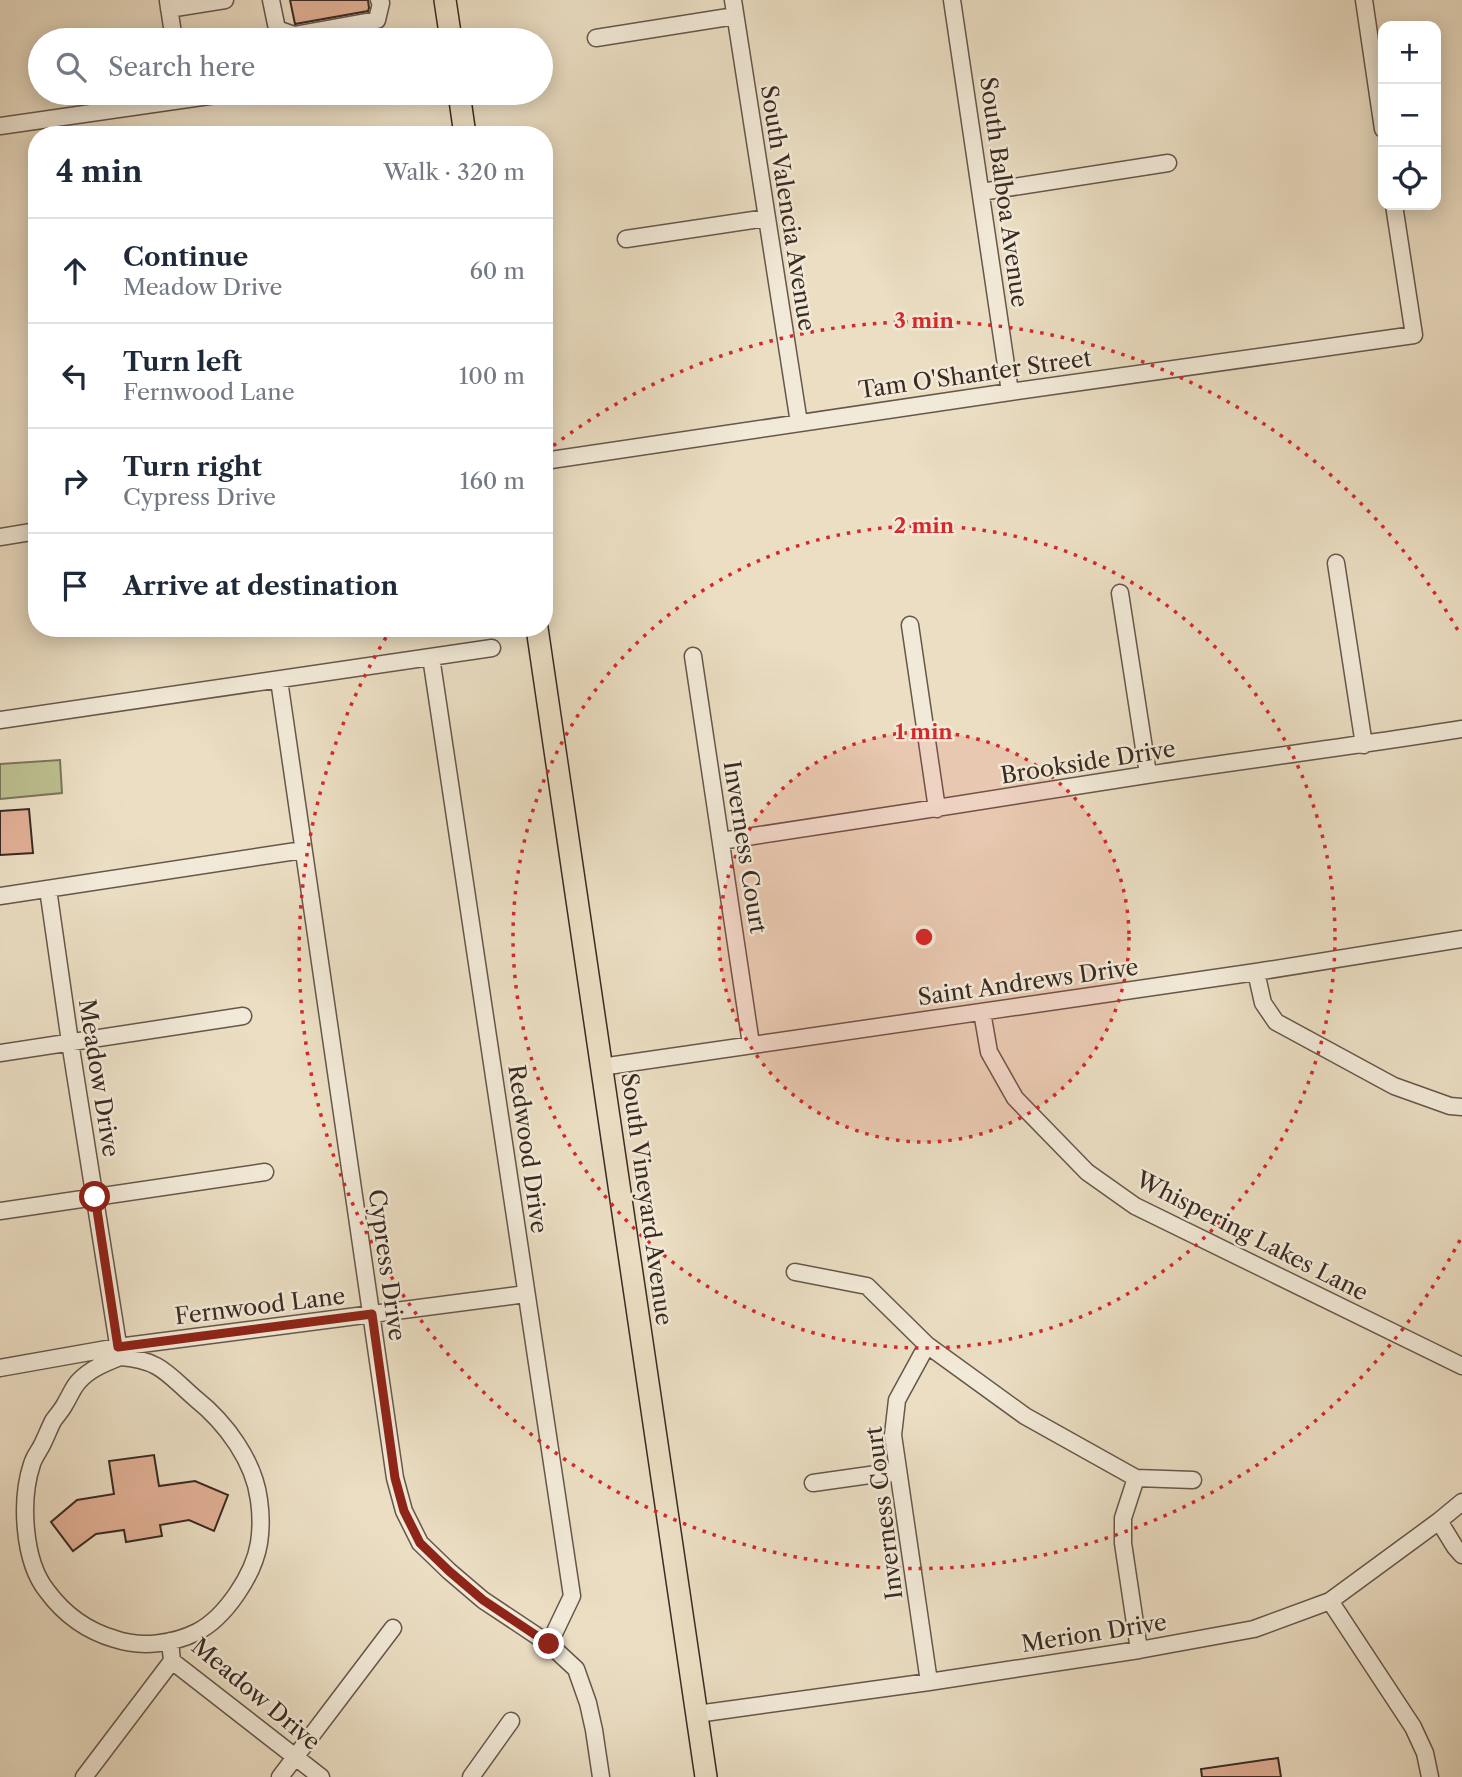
<!DOCTYPE html>
<meta charset="utf-8">
<style>
body{margin:0;font-family:"Libre Caslon Text",serif;background:#f2f2f3;color:#1f2937}
.controls{position:absolute;right:21px;top:21px;display:grid;overflow:hidden;border-radius:14px;box-shadow:0 4px 18px #0003}
.controls button{width:63px;height:63px;display:grid;place-items:center;padding:0;border:0;border-bottom:2px solid #e0e1e3;background:#fff;color:#1f2937;font:35px sans-serif}
.stop{position:absolute;width:21px;height:21px;margin:-16px;border:5px solid #8f2418;border-radius:50%;background:#fff}
.stop.end{background:#8f2418;border-color:#fff;box-shadow:0 2px 7px #0008}
.list{margin:0;padding:0;list-style:none}
h2{display:flex;justify-content:space-between;align-items:center;height:91px;margin:0;padding:0 28px;font-size:30px}
h2 small{font-size:23px;font-weight:400;color:#747a83}
.list li{display:grid;grid-template-columns:46px 1fr auto;gap:21px;align-items:center;box-sizing:border-box;height:105px;padding:0 28px;border-top:2px solid #e0e1e3}
.list b{display:block;font-size:26px;white-space:nowrap}
.list p{margin:0;font-size:23px;white-space:nowrap;color:#747a83}
.list em{font-size:23px;font-style:normal;color:#747a83}
.icon{flex:none;width:38px;height:38px;fill:none;stroke:currentColor;stroke-width:2;stroke-linecap:round;stroke-linejoin:round}
.map{position:relative;flex:none;width:1462px;height:1777px;overflow:hidden}
.search{position:absolute;background:#fff;box-shadow:0 4px 18px #0003;left:28px;top:28px;width:525px;height:77px;display:flex;align-items:center;gap:18px;box-sizing:border-box;padding:0 24px;border-radius:38px;color:#747a83;font-size:26px}
.panel{position:absolute;background:#fff;box-shadow:0 4px 18px #0003;left:28px;top:126px;width:525px;height:511px;border-radius:28px}
.map>svg:first-child{display:block}
.green{fill:#bdc090;stroke:#7c755a;stroke-width:2}
.building{fill:#e2b197;stroke:#3a2a23;stroke-width:2}
.lines{fill:none;stroke-linecap:round;stroke-linejoin:round}
.minor-casing{stroke:#66574b;stroke-width:19}
.major-casing{stroke:#3a2a23;stroke-width:24}
.minor{stroke:#f2ead8;stroke-width:16}
.major{stroke:#ebdec3;stroke-width:21}
.route{stroke:#8f2418;stroke-width:9}
.ring{fill:none;stroke:#d62828;stroke-width:3.5;stroke-dasharray:3.5 7}
.labels{text-anchor:middle;stroke-width:5;stroke-linejoin:round;paint-order:stroke}
.street-label{font-size:23px;fill:#3a2a23;stroke:#f2ead8}
.centre{fill:#d62828;stroke:#f2ead8;stroke-width:3.5}
.ring-label{font-size:21px;text-anchor:middle;font-weight:bold;fill:#d62828;stroke:#f2ead8;stroke-width:5;stroke-linejoin:round;paint-order:stroke}
</style>
<div class="map">
<svg width="1462" height="1777" viewBox="0 0 1462 1777">
<rect width="100%" height="100%" fill="#ebdec3"/>
<filter id="stains"><feTurbulence type="fractalNoise" baseFrequency=".00286" numOctaves="4"/><feColorMatrix values="0 0 0 0 .2 0 0 0 0 .09 0 0 0 0 .02 0 0 0 .5 -.17"/></filter>
<radialGradient id="worn" r=".72"><stop offset=".6" stop-color="#630" stop-opacity="0"/><stop offset="1" stop-color="#630" stop-opacity=".3"/></radialGradient>
<path class="green" d="M60,760L62,793L0,799V764Z"/>
<path class="building" d="M290,0H368L369,8L368,11L295,24Z
M29,809L33,853L0,855V811Z
M154,1455L159,1486L195,1481L228,1495L214,1531L189,1520L160,1525L162,1536L126,1542L124,1530L96,1534L73,1551L51,1522L77,1500L114,1494L109,1461Z
M1278,1758L1281,1777H1202L1201,1769Z"/>
<g class="lines">
<g class="minor-casing">
<path id="minor" d="M271,0L277,29L294,35L377,20L381,3L379,0
M733,0L799,423
M952,0L1010,392
M1364,0L1383,129
M168,1L174,40
M169,9L225,0
M596,38L735,16
M0,126L230,93
M981,192L1168,163
M626,239L767,218
M544,461L1010,392L1414,335L1394,205
M0,537L37,531
M1336,563L1364,745
M1120,593L1148,774
M910,625L937,809
M693,656L751,1044
M431,657L572,1596L549,1644
M279,680L395,1478L404,1511L420,1543L449,1571L483,1600L549,1644L576,1669L588,1703L594,1730L601,1777
M0,720L492,648
M721,841C863,820 1004,797 1146,775C1251,759 1357,746 1462,729
M48,889L70,1042L120,1357
M0,896L303,850
M1256,972L1263,1003L1276,1022L1394,1086L1450,1106L1462,1107
M982,1012L989,1052L1015,1098L1087,1172L1135,1206L1462,1366
M0,1053L243,1016
M601,1067L1256,972L1462,939
M0,1211L265,1172
M795,1272L867,1286L927,1345L1025,1416L1136,1478L1193,1480
M927,1345L897,1400L893,1435L929,1682
M120,1357C161,1360 167,1374 196,1399C226,1423 254,1461 259,1500C261,1514 261,1530 259,1543C254,1574 226,1617 197,1632C173,1644 141,1648 115,1639C87,1631 64,1614 47,1591C23,1561 20,1500 32,1464C34,1457 39,1451 42,1445C46,1437 49,1429 53,1421C57,1415 62,1410 65,1404C70,1396 73,1387 79,1381C90,1369 105,1363 120,1357Z
M0,1368L118,1347L526,1294
M1136,1478L1123,1518V1543L1139,1650
M813,1483L898,1471
M1439,1521L1455,1547L1462,1555
M1330,1601L1413,1727L1425,1753L1430,1777
M170,1641L172,1661L321,1777
M697,1714L929,1682L1139,1650L1254,1629L1330,1601L1439,1521L1462,1502
M84,1777L172,1661
M280,1777L393,1628
M471,1777L511,1721"/>
</g>
<g class="major-casing">
<path id="major" d="M445,0L451,40
M459,93L465,135
M537,628L706,1777"/>
</g>
<use href="#minor" class="minor"/>
<use href="#major" class="major"/>
</g>
<g class="lines">
<path class="route" d="M95,1197L118,1347L372,1314L395,1478L404,1511L420,1543L449,1571L483,1600L549,1644"/>
</g>
<circle cx="924" cy="937" r="205" fill="#d62828" fill-opacity=".12"/>
<g class="ring">
<circle cx="924" cy="937" r="205"/>
<circle cx="924" cy="937" r="411"/>
<path d="M1460 1240A616 616 0 1 1 391 629M545 452A616 616 0 0 1 1460 634"/>
</g>
<g class="labels">
<g class="street-label">
<text transform="translate(1004 192) rotate(82)" y="8">South Balboa Avenue</text>
<text transform="translate(788 208) rotate(81)" y="8">South Valencia Avenue</text>
<text transform="translate(975 374) rotate(-8)" y="8">Tam O'Shanter Street</text>
<text transform="translate(1088 762) rotate(-9)" y="8">Brookside Drive</text>
<text transform="translate(745 847) rotate(81)" y="8">Inverness Court</text>
<text transform="translate(1028 982) rotate(-8)" y="8">Saint Andrews Drive</text>
<text transform="translate(99 1078) rotate(81)" y="8">Meadow Drive</text>
<text transform="translate(528 1149) rotate(82)" y="8">Redwood Drive</text>
<text transform="translate(647 1199) rotate(82)" y="8">South Vineyard Avenue</text>
<text transform="translate(1252 1236) rotate(27)" y="8">Whispering Lakes Lane</text>
<text transform="translate(387 1265) rotate(82)" y="8">Cypress Drive</text>
<text transform="translate(260 1306) rotate(-7)" y="8">Fernwood Lane</text>
<text transform="translate(884 1513) rotate(-97)" y="8">Inverness Court</text>
<text transform="translate(1094 1633) rotate(-9)" y="8">Merion Drive</text>
<text transform="translate(256 1694) rotate(40)" y="8">Meadow Drive</text>
</g>
</g>
<circle cx="924" cy="937" r="10" class="centre"/>
<g class="ring-label">
<text x="924" y="328">3 min</text>
<text x="924" y="533">2 min</text>
<text x="924" y="739">1 min</text>
</g>
<rect width="100%" height="100%" filter="url(#stains)"/>
<rect width="100%" height="100%" fill="url(#worn)"/>
</svg>
<div class="controls">
<button>+</button>
<button>−</button>
<button><svg class="icon" aria-label="locate" viewBox="0 0 24 24"><circle cx="12" cy="12" r="6"/><path d="M12 2v4M12 18v4M2 12h4M18 12h4"/></svg></button>
</div>
<div class="stop" style="left:95px;top:1197px"></div>
<div class="stop end" style="left:549px;top:1644px"></div>
<div class="search"><svg class="icon" aria-label="search" viewBox="0 0 24 24"><circle cx="10" cy="10" r="6"/><path d="M15 15l6 6"/></svg>Search here</div>
<section class="panel">
<h2>4 min<small>Walk · 320 m</small></h2>
<ul class="list">
<li><svg class="icon" aria-label="ahead" viewBox="0 0 24 24"><path d="M12 20V5M6 11l6-6 6 6"/></svg><div><b>Continue</b><p>Meadow Drive</p></div><em>60 m</em></li>
<li><svg class="icon" aria-label="left" viewBox="0 0 24 24"><path d="M17 20v-9H6M10 6l-5 5 5 5"/></svg><div><b>Turn left</b><p>Fernwood Lane</p></div><em>100 m</em></li>
<li><svg class="icon" aria-label="right" viewBox="0 0 24 24"><path d="M7 20v-9h11M14 6l5 5-5 5"/></svg><div><b>Turn right</b><p>Cypress Drive</p></div><em>160 m</em></li>
<li><svg class="icon" aria-label="arrive" viewBox="0 0 24 24"><path d="M6 21V4h12l-3 4 3 4H6"/></svg><div><b>Arrive at destination</b></div></li>
</ul>
</section>
</div>
